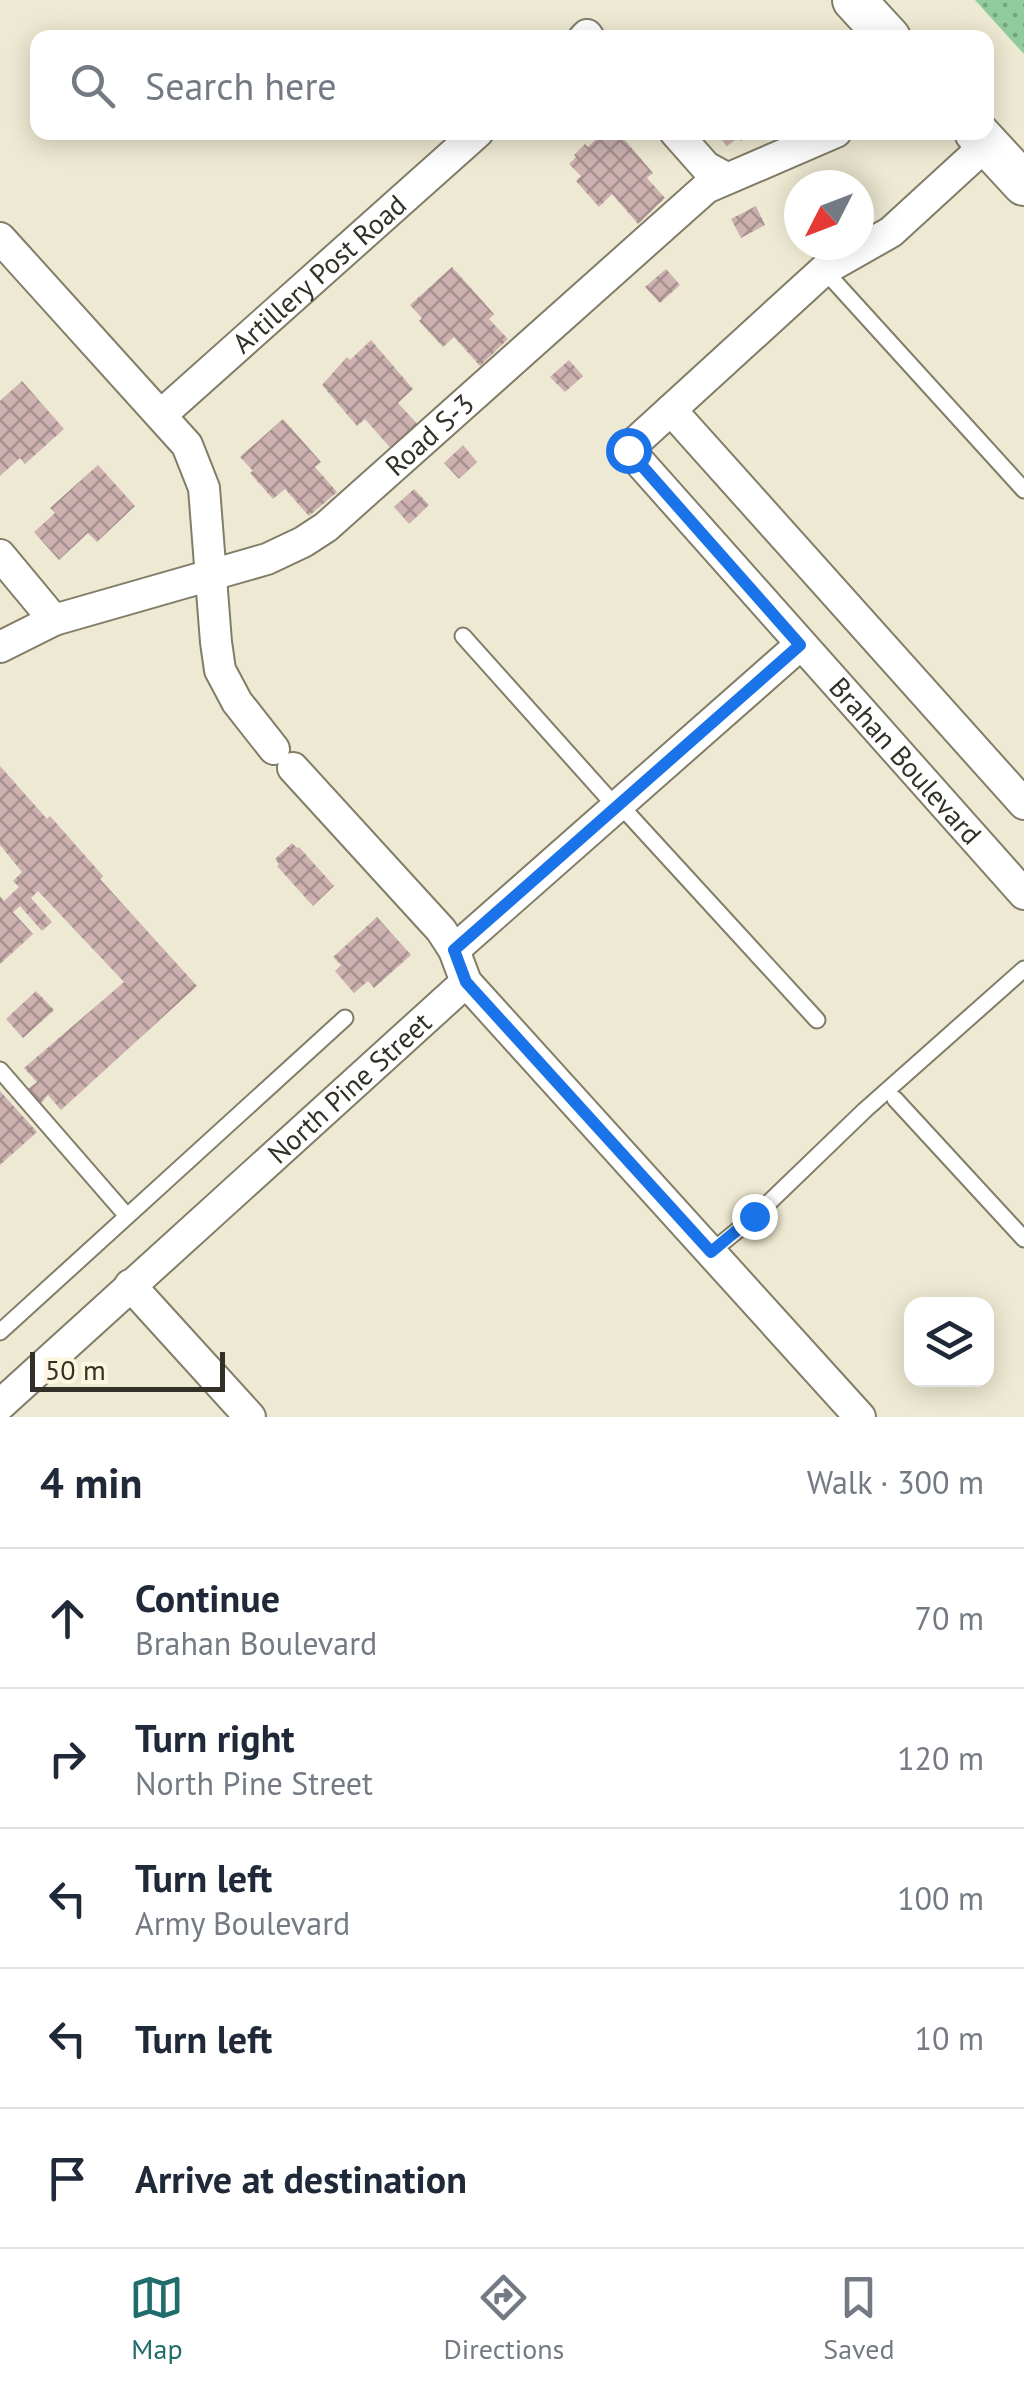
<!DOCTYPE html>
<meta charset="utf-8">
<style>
body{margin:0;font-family:"PT Sans",sans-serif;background:#f6f6f7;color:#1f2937}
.controls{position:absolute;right:30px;bottom:30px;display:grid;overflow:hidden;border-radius:20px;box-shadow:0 5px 25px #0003}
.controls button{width:90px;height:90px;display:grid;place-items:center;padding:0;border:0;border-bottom:2px solid #e0e1e3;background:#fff;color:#1f2937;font:50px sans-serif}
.compass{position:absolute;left:784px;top:170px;width:90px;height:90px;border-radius:50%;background:#fff;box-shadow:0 5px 25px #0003;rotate:228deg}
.scale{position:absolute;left:30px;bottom:25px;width:195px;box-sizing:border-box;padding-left:10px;border:5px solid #323027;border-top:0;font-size:28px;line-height:35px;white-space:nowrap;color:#323027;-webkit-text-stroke:8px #fcf6df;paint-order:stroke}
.stop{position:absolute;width:30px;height:30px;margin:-22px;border:8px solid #1a73e8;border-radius:50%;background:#fff}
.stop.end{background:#1a73e8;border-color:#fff;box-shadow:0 2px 10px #0008}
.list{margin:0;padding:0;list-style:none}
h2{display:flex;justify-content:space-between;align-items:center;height:130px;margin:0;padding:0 40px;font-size:42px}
h2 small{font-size:32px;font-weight:400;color:#747a83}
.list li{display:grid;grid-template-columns:65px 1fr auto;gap:30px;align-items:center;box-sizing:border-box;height:140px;padding:0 40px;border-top:2px solid #e0e1e3}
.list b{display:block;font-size:38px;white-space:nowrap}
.list p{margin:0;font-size:32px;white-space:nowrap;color:#747a83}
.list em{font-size:32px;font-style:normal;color:#747a83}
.icon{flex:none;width:55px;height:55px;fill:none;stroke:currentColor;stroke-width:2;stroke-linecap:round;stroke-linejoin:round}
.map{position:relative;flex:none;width:1024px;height:1417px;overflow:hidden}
.search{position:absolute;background:#fff;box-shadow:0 5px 25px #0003;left:30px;right:30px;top:30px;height:110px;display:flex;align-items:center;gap:25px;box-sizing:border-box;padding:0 35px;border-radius:20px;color:#747a83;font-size:38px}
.sheet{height:830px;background:#fff}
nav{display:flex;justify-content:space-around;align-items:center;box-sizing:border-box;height:140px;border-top:2px solid #e0e1e3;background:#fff;font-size:28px;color:#747a83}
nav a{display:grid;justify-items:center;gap:5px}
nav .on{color:#206c6a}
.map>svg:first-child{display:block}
.grass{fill:url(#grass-dots)}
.building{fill:url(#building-cross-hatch)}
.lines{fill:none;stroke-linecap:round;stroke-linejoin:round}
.lane-casing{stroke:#827d68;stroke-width:19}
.street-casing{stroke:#827d68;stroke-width:34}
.secondary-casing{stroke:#827d68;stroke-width:46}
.lane{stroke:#fff;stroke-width:15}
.street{stroke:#fff;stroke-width:30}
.secondary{stroke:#fff;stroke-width:42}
.route{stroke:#1a73e8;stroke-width:12}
.labels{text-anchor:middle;stroke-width:9;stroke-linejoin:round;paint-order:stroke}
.street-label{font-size:28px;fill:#323027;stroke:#fcf6df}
</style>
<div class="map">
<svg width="1024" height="1417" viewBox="0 0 1024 1417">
<defs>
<pattern id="grass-dots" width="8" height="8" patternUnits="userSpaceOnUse" patternTransform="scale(2.5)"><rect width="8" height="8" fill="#8fcb9b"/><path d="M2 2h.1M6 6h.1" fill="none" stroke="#75a57e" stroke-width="1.8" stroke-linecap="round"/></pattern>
<pattern id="building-cross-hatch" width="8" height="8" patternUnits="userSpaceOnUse" patternTransform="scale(2.5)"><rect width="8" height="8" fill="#ccb1b0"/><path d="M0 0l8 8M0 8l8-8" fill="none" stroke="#a6908f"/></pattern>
</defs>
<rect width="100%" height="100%" fill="#eee9d2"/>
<path class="grass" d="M975,0H1024V54Z"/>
<path class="building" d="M603,132H618L653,173L647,178L665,198L638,224L612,194L599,207L576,181L581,176L569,164L576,157L574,155L585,144L588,147Z
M715,132H750L741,141L738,138L727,146Z
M756,206L765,225L741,238L731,219Z
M452,267L494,314L489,319L508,339L480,366L454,337L443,347L419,321L422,318L410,305Z
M666,269L680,285L660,303L645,287Z
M371,340L413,389L398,403L421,428L394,452L365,419L357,426L322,385L347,357L350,360Z
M569,360L583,376L565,392L550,377Z
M22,381L64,429L25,464L20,458L0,476V401Z
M283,419L321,462L315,467L337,492L309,516L285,489L273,499L250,473L253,471L240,457Z
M463,445L477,462L459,479L444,463Z
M98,465L135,506L97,542L88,533L59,560L34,532L55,513L50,508Z
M414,489L429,505L409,524L394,507Z
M0,766L47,819L50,816L103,876L100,879L197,986L61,1110L48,1095L41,1103L28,1089L37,1082L24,1068L124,982L38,891L31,898L52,922L42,931L20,906L13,912L33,934L0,964V896L4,901L19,887L13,881L22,872L0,845Z
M292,843L297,848L299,847L334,886L313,906L277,866L279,864L275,859Z
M377,917L411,955L374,988L368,981L354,993L335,971L341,965L333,957Z
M36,991L54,1010L23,1038L6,1019Z
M0,1091L37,1132L0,1165Z"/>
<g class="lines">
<g class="lane-casing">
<path id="lane" d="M824,270L1024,490
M463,636L617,808
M620,805L817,1020
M0,1070L127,1216
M895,1099L1024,1239
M711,1252L754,1217L865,1110L1024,969
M0,1332L345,1018"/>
</g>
<g class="street-casing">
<g id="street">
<path d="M584,38L587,35L589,38"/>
<path d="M675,132L706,167L726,178"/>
<path id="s1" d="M987,144L891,232L824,270L628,449L1024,894"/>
<path d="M0,238L187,445L204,488L216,642L220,670L237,702L274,749"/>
<path d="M671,410L1024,804"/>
<path id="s2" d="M161,415L478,132"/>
<path id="s3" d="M0,555L54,620L267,559L303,542L326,527L706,188L836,132"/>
<path d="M0,647L54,620"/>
<path d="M293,768L441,930L454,950L466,982L860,1417"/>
<path d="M454,950L800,645"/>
<path d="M130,1285L250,1417"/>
<path id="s4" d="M0,1405L466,982"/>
</g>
</g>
<g class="secondary-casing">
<path id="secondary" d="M854,0L889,38
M976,132L1024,184"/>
</g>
<use href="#lane" class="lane"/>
<use href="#street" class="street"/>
<use href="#secondary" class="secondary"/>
</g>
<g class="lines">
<path class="route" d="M628,450L800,645L454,950L466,982L711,1252L754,1216"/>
</g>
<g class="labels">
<g class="street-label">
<text dy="10" stroke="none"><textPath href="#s2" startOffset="212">Artillery Post Road</textPath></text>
<text dy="10" stroke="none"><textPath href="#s3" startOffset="512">Road S-3</textPath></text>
<text dy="10" stroke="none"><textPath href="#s1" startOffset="890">Brahan Boulevard</textPath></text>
<text dy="10" stroke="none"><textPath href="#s4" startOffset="472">North Pine Street</textPath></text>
</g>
</g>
</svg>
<div class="controls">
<button><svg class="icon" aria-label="layers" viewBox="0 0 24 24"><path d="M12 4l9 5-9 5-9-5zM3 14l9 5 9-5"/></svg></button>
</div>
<svg class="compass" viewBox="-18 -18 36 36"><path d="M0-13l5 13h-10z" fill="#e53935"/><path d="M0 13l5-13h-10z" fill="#747a83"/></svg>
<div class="scale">50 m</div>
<div class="stop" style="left:628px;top:450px"></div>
<div class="stop end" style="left:754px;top:1216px"></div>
<div class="search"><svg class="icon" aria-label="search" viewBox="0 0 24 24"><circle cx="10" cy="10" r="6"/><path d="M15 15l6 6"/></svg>Search here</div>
</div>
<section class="sheet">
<h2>4 min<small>Walk · 300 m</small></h2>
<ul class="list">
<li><svg class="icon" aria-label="ahead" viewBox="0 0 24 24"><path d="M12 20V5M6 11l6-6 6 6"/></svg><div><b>Continue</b><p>Brahan Boulevard</p></div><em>70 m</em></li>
<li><svg class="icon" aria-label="right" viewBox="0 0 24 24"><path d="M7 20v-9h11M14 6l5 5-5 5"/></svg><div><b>Turn right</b><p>North Pine Street</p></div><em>120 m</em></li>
<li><svg class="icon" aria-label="left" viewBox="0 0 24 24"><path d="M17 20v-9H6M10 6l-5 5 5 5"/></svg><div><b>Turn left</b><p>Army Boulevard</p></div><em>100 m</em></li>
<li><svg class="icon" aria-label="left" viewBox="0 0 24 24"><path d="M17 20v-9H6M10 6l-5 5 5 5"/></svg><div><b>Turn left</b></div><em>10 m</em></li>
<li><svg class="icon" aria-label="arrive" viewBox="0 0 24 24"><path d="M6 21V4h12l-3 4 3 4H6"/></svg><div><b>Arrive at destination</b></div></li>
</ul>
</section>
<nav>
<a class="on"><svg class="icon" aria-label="map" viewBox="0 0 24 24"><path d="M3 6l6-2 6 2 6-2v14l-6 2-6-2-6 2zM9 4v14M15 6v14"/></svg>Map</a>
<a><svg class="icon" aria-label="directions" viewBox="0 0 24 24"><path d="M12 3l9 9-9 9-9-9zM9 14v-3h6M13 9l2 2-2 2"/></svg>Directions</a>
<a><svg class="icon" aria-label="saved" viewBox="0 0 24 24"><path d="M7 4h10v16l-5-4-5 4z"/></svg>Saved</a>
</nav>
